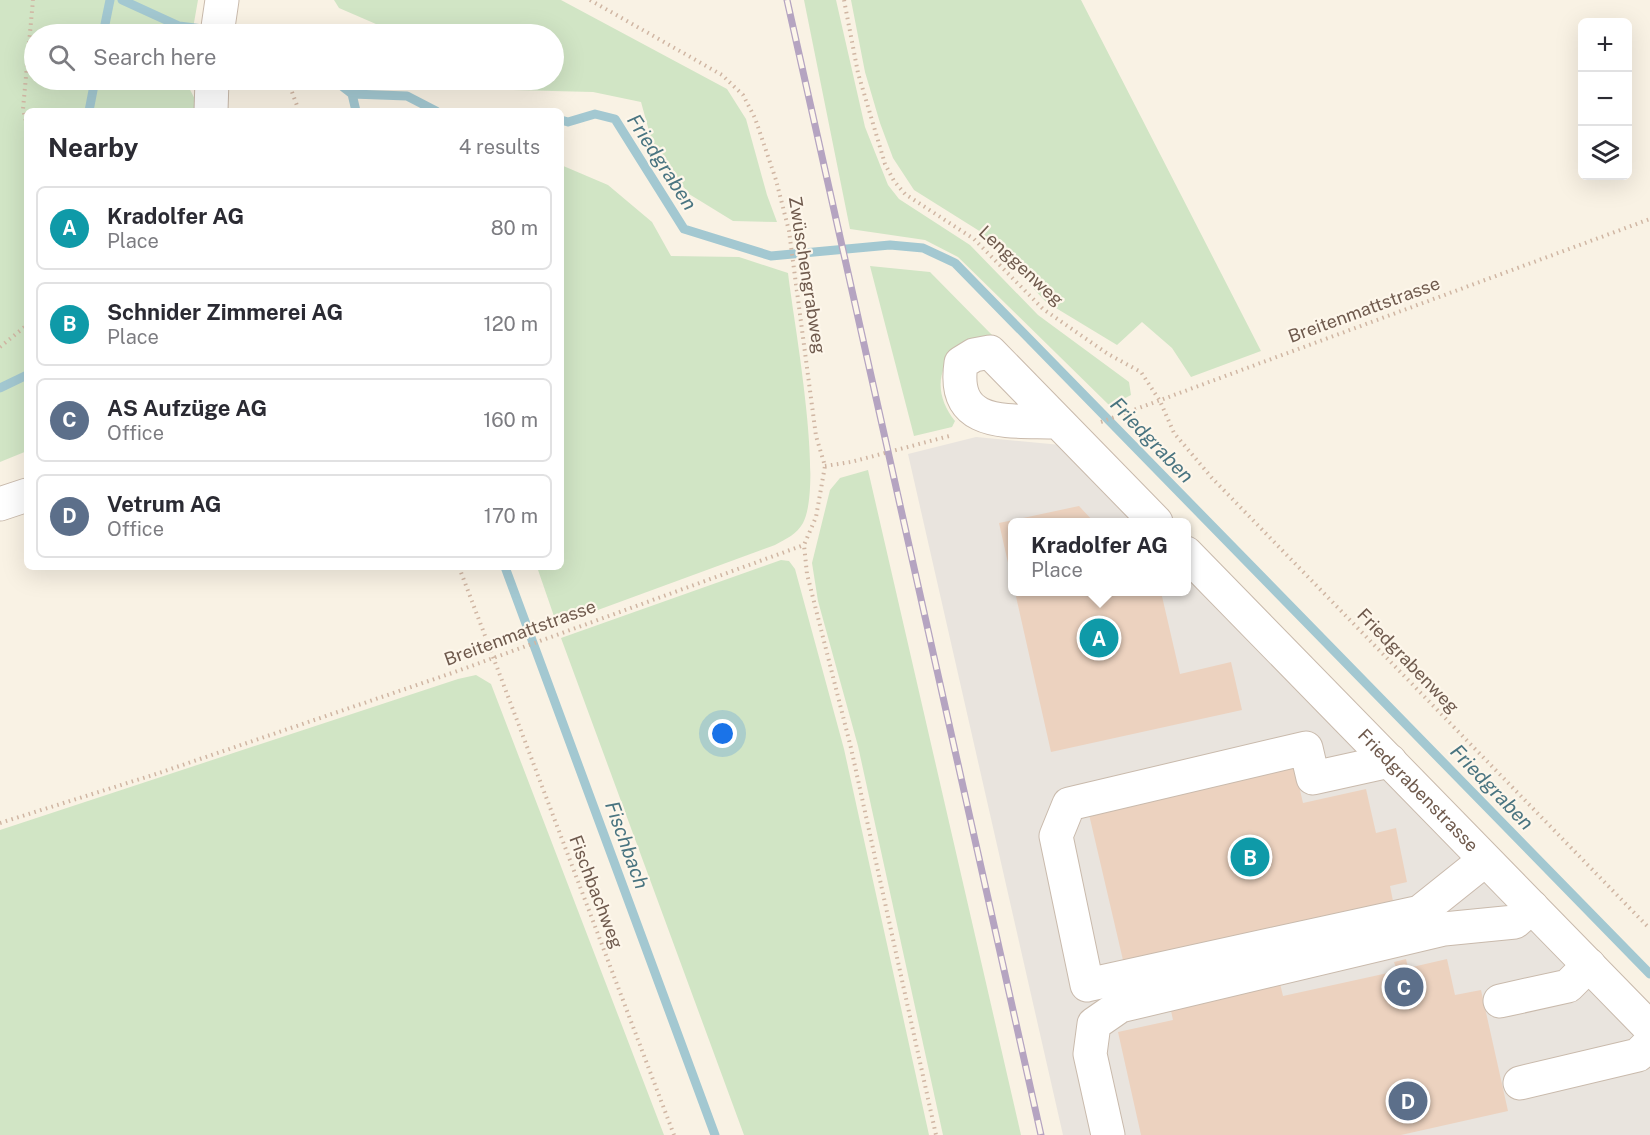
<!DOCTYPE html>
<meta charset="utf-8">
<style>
body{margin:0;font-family:"Public Sans",sans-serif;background:#f7f7f7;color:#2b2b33}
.controls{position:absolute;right:18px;top:18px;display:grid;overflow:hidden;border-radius:9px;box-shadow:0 6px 24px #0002}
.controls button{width:54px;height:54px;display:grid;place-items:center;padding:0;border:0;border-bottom:2px solid #e1e1e2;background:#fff;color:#2b2b33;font:30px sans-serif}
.you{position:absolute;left:723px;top:734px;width:21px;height:21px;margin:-15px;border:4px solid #fff;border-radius:50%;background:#1a73e8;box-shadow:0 0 0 9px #1a73e833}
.badge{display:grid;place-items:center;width:39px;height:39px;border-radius:50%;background:#d67857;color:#fff;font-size:20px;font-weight:700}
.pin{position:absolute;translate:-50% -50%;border:3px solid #fff;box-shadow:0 2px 6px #0006}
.popup{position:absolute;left:1008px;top:518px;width:183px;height:78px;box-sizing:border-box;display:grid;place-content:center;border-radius:9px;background:#fff;filter:drop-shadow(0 2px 4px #0005);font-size:20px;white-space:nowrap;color:#7c7c81}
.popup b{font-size:22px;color:#2b2b33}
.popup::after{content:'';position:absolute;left:50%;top:100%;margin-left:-12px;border:12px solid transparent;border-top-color:#fff}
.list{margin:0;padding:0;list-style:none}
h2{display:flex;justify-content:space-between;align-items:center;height:78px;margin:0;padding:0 24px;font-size:26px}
h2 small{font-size:20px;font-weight:400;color:#7c7c81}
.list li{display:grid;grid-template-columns:39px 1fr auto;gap:18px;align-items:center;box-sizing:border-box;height:84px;margin:0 12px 12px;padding:0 12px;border:2px solid #e1e1e2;border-radius:9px}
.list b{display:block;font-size:22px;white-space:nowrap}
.list p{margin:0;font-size:20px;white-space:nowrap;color:#7c7c81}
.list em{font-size:20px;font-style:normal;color:#7c7c81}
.icon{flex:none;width:33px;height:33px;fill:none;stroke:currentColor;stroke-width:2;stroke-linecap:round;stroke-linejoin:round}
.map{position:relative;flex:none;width:1650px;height:1135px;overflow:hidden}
.search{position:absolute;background:#fff;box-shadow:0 6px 24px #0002;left:24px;top:24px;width:540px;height:66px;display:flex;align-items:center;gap:15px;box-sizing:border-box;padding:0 21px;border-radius:33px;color:#7c7c81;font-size:22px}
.panel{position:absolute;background:#fff;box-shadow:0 6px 24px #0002;left:24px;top:108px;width:540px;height:462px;border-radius:9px}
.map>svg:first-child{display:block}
.industrial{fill:#e9e4de}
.green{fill:#d1e5c5}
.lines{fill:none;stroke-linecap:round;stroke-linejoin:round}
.stream{stroke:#a3c8d1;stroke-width:9}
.building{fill:#ecd2bf}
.minor-casing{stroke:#c9baac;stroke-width:35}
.path{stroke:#d0b6a3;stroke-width:4;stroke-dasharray:1.5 4.5;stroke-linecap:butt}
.minor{stroke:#fff;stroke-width:33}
.rail-casing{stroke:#b5a4c1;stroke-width:7}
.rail{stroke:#fdf6ea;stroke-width:4.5;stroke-dasharray:14;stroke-linecap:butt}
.labels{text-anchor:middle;stroke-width:4.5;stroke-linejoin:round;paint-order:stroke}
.street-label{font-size:18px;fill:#6f5a4d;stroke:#fdf6ea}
.water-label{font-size:20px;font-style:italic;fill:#497480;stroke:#fdf6ea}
</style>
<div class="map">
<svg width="1650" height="1135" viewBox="0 0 1650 1135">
<rect width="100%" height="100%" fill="#f9f2e4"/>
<path class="industrial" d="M976,437L1061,445L1137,522H1012V592H1186V573L1650,1047V1135H1063L908,454Z"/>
<path class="green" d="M0,0H198L192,34H34V80H185L201,111H27V451L0,462Z
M334,0H561L727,89L746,119L767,195L777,222L733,221L689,194L654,149L641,102L593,92L513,90L494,80H554V34H399L339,8Z
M804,0H836L865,127L888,185L899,199L970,245L1038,315L1129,382L1131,395L1110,406L958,257L925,240L850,229Z
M851,0H1081L1261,351L1191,377L1172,348L1142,322L1117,345L1046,302L981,232L914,190L893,158L880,123L865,72Z
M561,165L608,185L652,222L671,256L739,257L788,273C794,324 824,483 803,523C797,534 786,539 775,545L557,625L537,567H561Z
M870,266L930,272L994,337C980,336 971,340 960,348C934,369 936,397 955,421L952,427L914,436Z
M868,470L1021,1135H943L858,746L818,601L812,563L830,490L840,478Z
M781,560L789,561L795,569L844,749L929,1135H744L561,638Z
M476,675L491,684L664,1135H0V830L458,679Z"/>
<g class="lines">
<path class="stream" d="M122,0L179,26L242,34
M103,34L110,0
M334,80L352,94L356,111
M352,94L407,96L436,111
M89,111L95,80
M561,120L568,122L595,114L615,119L684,229L771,256L890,245L923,248L955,263L1650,974
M0,388L27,375
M505,567L715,1135"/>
</g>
<path class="building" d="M1079,506L1094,522H1012L1011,576L999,523Z
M1015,592H1161L1180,674L1231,662L1242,710L1051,752Z
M1294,764L1303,803L1366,789L1376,833L1396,828L1407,882L1390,886L1394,906L1126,973L1088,810Z
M1273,954L1283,996L1397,971L1394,962L1406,959L1408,968L1447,959L1455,995L1481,990L1508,1111L1401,1135H1141L1118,1032L1173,1020L1164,978Z"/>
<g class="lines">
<g class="minor-casing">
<g id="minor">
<path d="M217,34L222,0"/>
<path d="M211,111L212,80"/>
<path d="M1057,422C1010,420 951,430 961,363L974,355L990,352L1156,522"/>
<path d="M0,504L27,495"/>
<path id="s1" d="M1186,553L1650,1028"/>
<path d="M1390,761L1313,778L1306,748L1069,804L1056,836L1087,985L1420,912L1485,860"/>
<path d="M1500,1001L1568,986L1589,965"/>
<path d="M1520,1083L1638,1055L1650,1043"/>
<path d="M1108,1135L1090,1054L1094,1024L1120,1006L1444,929L1515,922L1532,907"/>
</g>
</g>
<path class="path" d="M590,0L722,75L743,95L755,118L776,180L789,231L816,436L825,466L816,517L804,545L807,574L851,748L936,1135
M844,0L858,73L885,164L894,181L905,194L974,239L1043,309L1108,354L1141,372L1160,401L1174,433L1212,478L1650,929
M292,92L299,111
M27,126L23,109L33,0
M0,347L27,325
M1101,422L1650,219
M825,466L851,462L953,435
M459,567L674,1135
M0,823L156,774L452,673L804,545"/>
<use href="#minor" class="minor"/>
<g class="rail-casing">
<path id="rail" d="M787,0L1041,1135"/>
</g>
<use href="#rail" class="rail"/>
</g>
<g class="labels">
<g class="street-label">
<text transform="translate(1021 266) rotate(43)" y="6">Lenggenweg</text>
<text transform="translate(807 275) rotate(81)" y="6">Zwüschengrabweg</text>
<text transform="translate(1364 310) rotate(-20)" y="6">Breitenmattstrasse</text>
<text transform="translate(520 633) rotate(-20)" y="6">Breitenmattstrasse</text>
<text transform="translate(1408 661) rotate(46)" y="6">Friedgrabenweg</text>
<text dy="6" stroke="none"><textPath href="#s1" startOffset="332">Friedgrabenstrasse</textPath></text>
<text transform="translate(596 892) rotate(69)" y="6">Fischbachweg</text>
</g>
<g class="water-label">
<text transform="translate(662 162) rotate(57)" y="7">Friedgraben</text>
<text transform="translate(1152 440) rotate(46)" y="7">Friedgraben</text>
<text transform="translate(1492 787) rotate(46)" y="7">Friedgraben</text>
<text transform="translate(627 845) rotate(70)" y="7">Fischbach</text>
</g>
</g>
</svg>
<div class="controls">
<button>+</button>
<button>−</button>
<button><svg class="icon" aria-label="layers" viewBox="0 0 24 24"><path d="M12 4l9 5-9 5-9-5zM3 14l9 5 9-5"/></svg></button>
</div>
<div class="you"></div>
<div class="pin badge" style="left:1099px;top:638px;background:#0f9aa8">A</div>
<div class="popup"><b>Kradolfer AG</b>Place</div>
<div class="pin badge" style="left:1250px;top:857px;background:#0f9aa8">B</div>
<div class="pin badge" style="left:1404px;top:987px;background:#5c6f8a">C</div>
<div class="pin badge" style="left:1408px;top:1101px;background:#5c6f8a">D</div>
<div class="search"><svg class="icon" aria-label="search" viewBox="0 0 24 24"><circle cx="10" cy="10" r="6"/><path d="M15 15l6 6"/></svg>Search here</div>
<section class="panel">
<h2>Nearby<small>4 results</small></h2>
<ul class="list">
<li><span class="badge" style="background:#0f9aa8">A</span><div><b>Kradolfer AG</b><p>Place</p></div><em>80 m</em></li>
<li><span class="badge" style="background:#0f9aa8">B</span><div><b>Schnider Zimmerei AG</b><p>Place</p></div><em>120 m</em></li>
<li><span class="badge" style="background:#5c6f8a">C</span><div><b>AS Aufzüge AG</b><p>Office</p></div><em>160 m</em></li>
<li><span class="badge" style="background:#5c6f8a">D</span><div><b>Vetrum AG</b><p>Office</p></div><em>170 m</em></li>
</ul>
</section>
</div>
